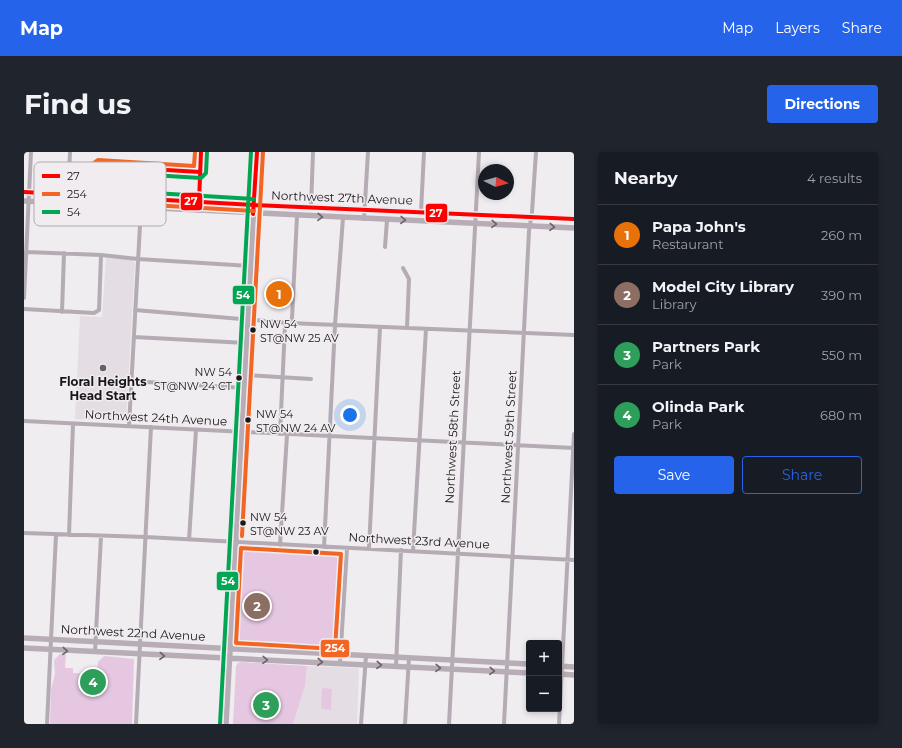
<!DOCTYPE html>
<meta charset="utf-8">
<style>
body{margin:0;font-family:Montserrat,sans-serif;background:#20242c;color:#f1f3f6}
.controls{position:absolute;right:12px;bottom:12px;display:grid;overflow:hidden;border-radius:4px;box-shadow:0 2px 6px #0003}
.controls button{width:36px;height:36px;display:grid;place-items:center;padding:0;border:0;border-bottom:1px solid #363941;background:#171b24;color:#f1f3f6;font:20px sans-serif}
.compass{position:absolute;left:454px;top:12px;width:36px;height:36px;border-radius:50%;background:#171b24;box-shadow:0 2px 6px #0003;rotate:95deg}
.you{position:absolute;left:326px;top:263px;width:14px;height:14px;margin:-10px;border:3px solid #fff;border-radius:50%;background:#1a73e8;box-shadow:0 0 0 6px #1a73e833}
.badge{display:grid;place-items:center;width:26px;height:26px;border-radius:50%;background:#2563eb;color:#fff;font-size:13px;font-weight:700}
.pin{position:absolute;translate:-50% -50%;border:2px solid #fff;box-shadow:0 1px 4px #0006}
.list{margin:0;padding:0;list-style:none}
h2{display:flex;justify-content:space-between;align-items:center;height:52px;margin:0;padding:0 16px;font-size:17px}
h2 small{font-size:13px;font-weight:400;color:#9ea1a6}
.list li{display:grid;grid-template-columns:26px 1fr auto;gap:12px;align-items:center;box-sizing:border-box;height:60px;padding:0 16px;border-top:1px solid #363941}
.list b{display:block;font-size:15px;white-space:nowrap}
.list p{margin:0;font-size:13px;white-space:nowrap;color:#9ea1a6}
.list em{font-size:13px;font-style:normal;color:#9ea1a6}
.actions{display:flex;gap:8px;padding:12px 16px}
.actions a{flex:1;padding:9px 0;border:1px solid #2563eb;border-radius:4px;text-align:center;font-size:14px;color:#2563eb}
.actions .main{background:#2563eb;color:#fff}
.map{position:relative;flex:none;width:550px;height:572px;overflow:hidden;border-radius:4px}
header{display:flex;align-items:center;gap:24px;box-sizing:border-box;height:56px;padding:0 20px;background:#2563eb;color:#fff}
header strong{font-size:19px}
nav{display:flex;gap:22px;margin-inline-start:auto;font-size:14px}
.intro{display:flex;align-items:center;justify-content:space-between;box-sizing:border-box;height:96px;padding:0 24px}
h1{margin:0;font-size:28px}
.button{padding:10px 18px;border-radius:4px;background:#2563eb;color:#fff;font-size:14px;font-weight:700}
main{display:flex;gap:24px;padding:0 24px}
aside{flex:1;background:#171b24;border-radius:4px;box-shadow:0 2px 6px #0003}
.map>svg:first-child{display:block}
.built{fill:#e4dde3}
.green{fill:#e5c7e1}
.lines{fill:none;stroke-linecap:round;stroke-linejoin:round}
.major-tunnel{stroke:#cfcdcf;stroke-width:5.5;stroke-dasharray:5.5 3;stroke-linecap:butt}
.minor{stroke:#b5abb4;stroke-width:4}
.major{stroke:#b8acb6;stroke-width:5.5}
.bus-1-casing{stroke:#f0ecf0;stroke-width:7}
.bus-2-casing{stroke:#f0ecf0;stroke-width:7}
.bus-3-casing{stroke:#f0ecf0;stroke-width:7}
.bus-1{stroke:#f00;stroke-width:4}
.bus-2{stroke:#f26522;stroke-width:4}
.bus-3{stroke:#00a651;stroke-width:4}
.oneway{stroke:#686267}
.bus-dot{fill:#191718;stroke:#f0ecf0;stroke-width:1.5}
.poi-dot{fill:#646263;stroke:#f0ecf0;stroke-width:1.5}
.labels{text-anchor:middle;stroke-width:3;stroke-linejoin:round;paint-order:stroke}
.bus-label{font-size:11px;fill:#191718;stroke:#f0ecf0;text-anchor:start}
.street-label{font-size:12px;fill:#191718;stroke:#f0ecf0}
.poi-label{font-size:12px;font-weight:bold;fill:#191718;stroke:#f0ecf0}
.key{fill:#f0ecf0;stroke:#b0acaf;stroke-width:1}
.key-label{font-size:11px;fill:#191718}
.line-badge{stroke:#f0ecf0;stroke-width:1.5}
.badge-label{font-size:11px;text-anchor:middle;font-weight:bold;fill:#fff}
</style>
<header>
<strong>Map</strong>
<nav><a>Map</a><a>Layers</a><a>Share</a></nav>
</header>
<div class="intro"><h1>Find us</h1><a class="button">Directions</a></div>
<main>
<div class="map">
<svg width="550" height="572" viewBox="0 0 550 572">
<rect width="100%" height="100%" fill="#efedef"/>
<path class="built" d="M82,106L107,107L111,111L102,269L51,267L56,164L78,165Z
M283,514L333,516L335,518L333,572H269L281,534Z"/>
<path class="green" d="M223,396L314,400L316,402L312,495L309,498L216,493L215,491L220,399Z
M36,502H42L41,516H49V521L73,522L74,510L80,504L110,507L108,572H26L27,537L31,522L30,508Z
M217,510L283,514L281,534L269,572H209L212,514L214,511Z
M298,536L308,537L307,558L297,557Z"/>
<g class="lines">
<path class="major-tunnel" d="M98,46L133,48
M98,54L133,56"/>
<path class="minor" d="M44,43L46,0
M287,56L289,0
M175,59L177,0
M397,60L400,0
M340,67L344,0
M361,95L363,68
M0,101L3,100L77,103L114,107L226,114
M379,116L385,127L383,176
M0,146L7,0
M0,157L70,161L75,158L77,103
M111,158L265,171L550,183
M38,160L40,101
M110,185L222,191
M220,223L287,227
M107,229L220,236
M0,269L550,296
M105,274L117,55
M256,282L261,173L268,167L273,64
M0,381L122,385L550,408
M45,383L49,272
M165,388L172,278
M256,393L263,283
M300,395L311,173L319,66
M345,396L356,175
M389,399L402,177
M71,500L77,384
M316,511L323,396
M372,514L377,398
M23,572L32,382
M112,572L127,275
M337,572L342,504
M381,572L385,506
M425,572L455,0
M480,572L505,79L508,60L512,0
M535,572L550,282"/>
<path class="major" d="M0,40L98,46
M133,48L550,67
M0,49L98,54
M133,56L550,76
M0,486L505,512
M0,496L505,521
M535,514L550,515
M535,522L550,523
M202,572L233,0"/>
<g class="bus-1-casing">
<path id="bus-1" d="M0,40L230,53L550,67
M175,50L177,0
M72,52L75,51C77,38 69,32 71,18L76,14L176,20
M229,62L233,0"/>
</g>
<g class="bus-2-casing">
<path id="bus-2" d="M171,0L170,14L74,8C70,11 66,13 65,18C62,26 67,47 76,50L230,59
M218,384L239,0
M217,396L317,402L311,497L212,491Z"/>
</g>
<g class="bus-3-casing">
<path id="bus-3" d="M183,0L182,21L177,26L78,20C74,25 78,33 80,38L230,47
M196,572L227,0"/>
</g>
<use href="#bus-1" class="bus-1"/>
<use href="#bus-2" class="bus-2"/>
<use href="#bus-3" class="bus-3"/>
</g>
<defs><path id="oneway-chevron" d="M-2-3.5L2.5 0L-2 3.5" fill="none" stroke-width="1.6" stroke-linecap="round" stroke-linejoin="round"/></defs>
<g class="oneway">
<use href="#oneway-chevron" transform="translate(296 65) rotate(3)"/>
<use href="#oneway-chevron" transform="translate(379 68) rotate(2)"/>
<use href="#oneway-chevron" transform="translate(470 72) rotate(3)"/>
<use href="#oneway-chevron" transform="translate(528 75) rotate(3)"/>
<use href="#oneway-chevron" transform="translate(41 499) rotate(3)"/>
<use href="#oneway-chevron" transform="translate(138 504) rotate(3)"/>
<use href="#oneway-chevron" transform="translate(241 508) rotate(3)"/>
<use href="#oneway-chevron" transform="translate(296 510) rotate(3)"/>
<use href="#oneway-chevron" transform="translate(355 513) rotate(3)"/>
<use href="#oneway-chevron" transform="translate(414 516) rotate(3)"/>
<use href="#oneway-chevron" transform="translate(468 519) rotate(3)"/>
</g>
<g class="bus-dot">
<circle cx="229" cy="178" r="3.5"/>
<circle cx="215" cy="226" r="3.5"/>
<circle cx="224" cy="268" r="3.5"/>
<circle cx="219" cy="371" r="3.5"/>
<circle cx="292" cy="400" r="3.5"/>
</g>
<circle class="poi-dot" cx="79" cy="216" r="4"/>
<g class="labels">
<g class="bus-label">
<text x="236" y="176">NW 54<tspan x="236" dy="14">ST@NW 25 AV</tspan></text>
<text x="208" y="224" text-anchor="end">NW 54<tspan x="208" dy="14">ST@NW 24 CT</tspan></text>
<text x="232" y="266">NW 54<tspan x="232" dy="14">ST@NW 24 AV</tspan></text>
<text x="226" y="369">NW 54<tspan x="226" dy="14">ST@NW 23 AV</tspan></text>
</g>
<g class="street-label">
<text transform="translate(318 46) rotate(2)" y="4">Northwest 27th Avenue</text>
<text transform="translate(132 266) rotate(3)" y="4">Northwest 24th Avenue</text>
<text transform="translate(429 285) rotate(-87)" y="4">Northwest 58th Street</text>
<text transform="translate(485 285) rotate(-87)" y="4">Northwest 59th Street</text>
<text transform="translate(395 389) rotate(3)" y="4">Northwest 23rd Avenue</text>
<text transform="translate(109 481) rotate(3)" y="4">Northwest 22nd Avenue</text>
</g>
<g class="poi-label">
<text x="79" y="234">Floral Heights<tspan x="79" dy="14">Head Start</tspan></text>
</g>
</g>
<rect x="10" y="10" width="132" height="64" rx="6" class="key"/>
<rect x="18" y="22" width="18" height="4" fill="#f00"/>
<rect x="18" y="40" width="18" height="4" fill="#f26522"/>
<rect x="18" y="58" width="18" height="4" fill="#00a651"/>
<g class="key-label">
<text x="43" y="28">27</text>
<text x="43" y="46">254</text>
<text x="43" y="64">54</text>
</g>
<g class="line-badge">
<rect x="156" y="40" width="23" height="19" rx="4" fill="#f00"/>
<rect x="401" y="51" width="23" height="20" rx="4" fill="#f00"/>
<rect x="208" y="133" width="23" height="20" rx="4" fill="#00a651"/>
<rect x="192" y="419" width="23" height="20" rx="4" fill="#00a651"/>
<rect x="296" y="487" width="30" height="19" rx="4" fill="#f26522"/>
</g>
<g class="badge-label">
<text x="167" y="53">27</text>
<text x="412" y="65">27</text>
<text x="219" y="147">54</text>
<text x="204" y="433">54</text>
<text x="311" y="500">254</text>
</g>
</svg>
<div class="controls">
<button>+</button>
<button>−</button>
</div>
<svg class="compass" viewBox="-18 -18 36 36"><path d="M0-13l5 13h-10z" fill="#e53935"/><path d="M0 13l5-13h-10z" fill="#9ea1a6"/></svg>
<div class="you"></div>
<div class="pin badge" style="left:255px;top:142px;background:#e8710a">1</div>
<div class="pin badge" style="left:233px;top:454px;background:#8d6e63">2</div>
<div class="pin badge" style="left:242px;top:553px;background:#2e9e5b">3</div>
<div class="pin badge" style="left:69px;top:530px;background:#2e9e5b">4</div>
</div>
<aside>
<h2>Nearby<small>4 results</small></h2>
<ul class="list">
<li><span class="badge" style="background:#e8710a">1</span><div><b>Papa John's</b><p>Restaurant</p></div><em>260 m</em></li>
<li><span class="badge" style="background:#8d6e63">2</span><div><b>Model City Library</b><p>Library</p></div><em>390 m</em></li>
<li><span class="badge" style="background:#2e9e5b">3</span><div><b>Partners Park</b><p>Park</p></div><em>550 m</em></li>
<li><span class="badge" style="background:#2e9e5b">4</span><div><b>Olinda Park</b><p>Park</p></div><em>680 m</em></li>
</ul>
<div class="actions"><a class="main">Save</a><a>Share</a></div>
</aside>
</main>
